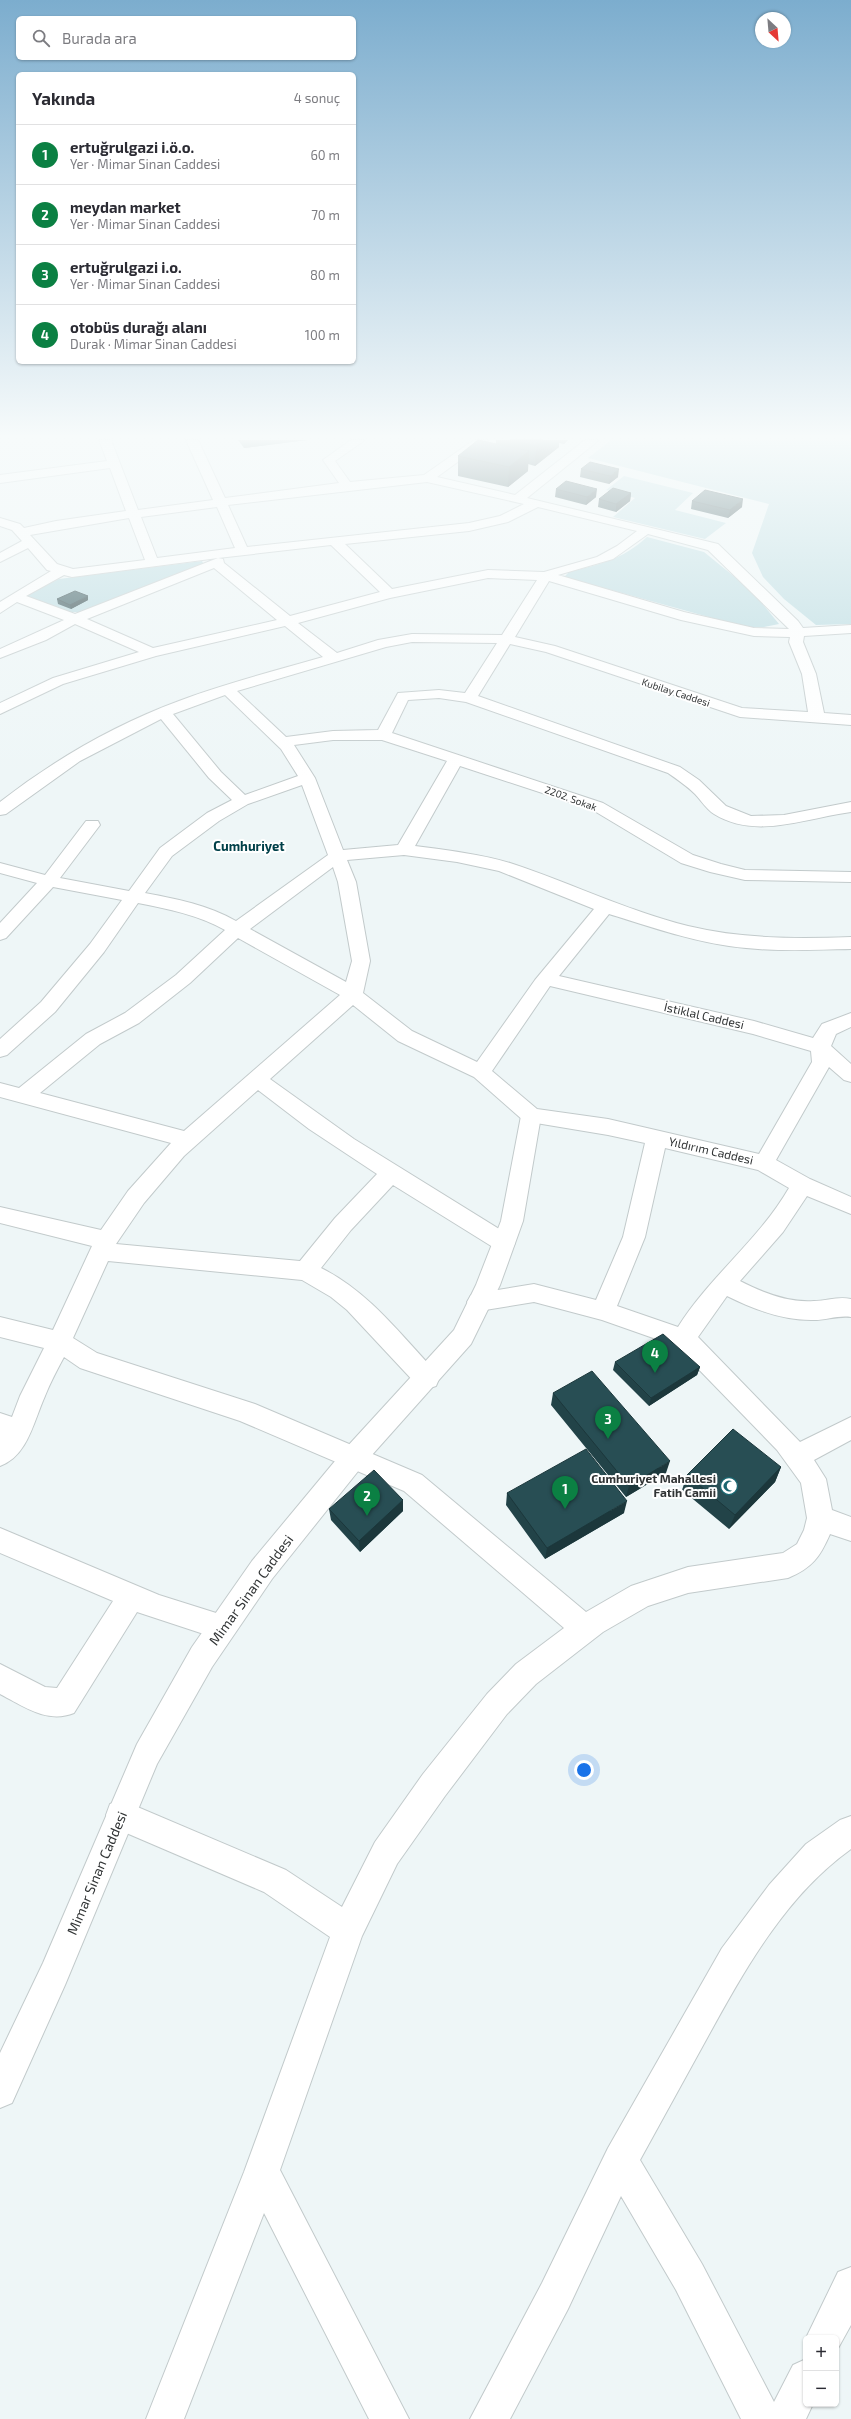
<!DOCTYPE html>
<html lang="tr">
<meta charset="utf-8">
<style>
body{margin:0;font-family:"Exo 2",sans-serif;background:#f7f7f7;color:#2b2b33}
.controls{position:absolute;right:12px;bottom:12px;display:grid;overflow:hidden;border-radius:6px;box-shadow:0 1px 3px #0004}
.controls button{width:36px;height:36px;display:grid;place-items:center;padding:0;border:0;border-bottom:1px solid #e1e1e2;background:#fff;color:#2b2b33;font:20px sans-serif}
.compass{position:absolute;left:755px;top:12px;width:36px;height:36px;border-radius:50%;background:#fff;box-shadow:0 1px 3px #0004;rotate:154deg}
.you{position:absolute;left:584px;top:1770px;width:14px;height:14px;margin:-10px;border:3px solid #fff;border-radius:50%;background:#1a73e8;box-shadow:0 0 0 6px #1a73e833}
.badge{display:grid;place-items:center;width:26px;height:26px;border-radius:50%;background:#0b8043;color:#fff;font-size:13px;font-weight:700}
.pin{position:absolute;translate:-50% -33px;filter:drop-shadow(0 1px 2px #0008)}
.pin::after{content:'';position:absolute;top:21px;width:14px;height:12px;background:inherit;clip-path:polygon(0 0,100% 0,50% 100%)}
.list{margin:0;padding:0;list-style:none}
h2{display:flex;justify-content:space-between;align-items:center;height:52px;margin:0;padding:0 16px;font-size:17px}
h2 small{font-size:13px;font-weight:400;color:#7c7c81}
.list li{display:grid;grid-template-columns:26px 1fr auto;gap:12px;align-items:center;box-sizing:border-box;height:60px;padding:0 16px;border-top:1px solid #e1e1e2}
.list b{display:block;font-size:15px;white-space:nowrap}
.list p{margin:0;font-size:13px;white-space:nowrap;color:#7c7c81}
.list em{font-size:13px;font-style:normal;color:#7c7c81}
.icon{flex:none;width:22px;height:22px;fill:none;stroke:currentColor;stroke-width:2;stroke-linecap:round;stroke-linejoin:round}
.map{position:relative;flex:none;width:851px;height:2419px;overflow:hidden}
.search{position:absolute;background:#fff;box-shadow:0 1px 3px #0004;left:16px;top:16px;width:340px;height:44px;display:flex;align-items:center;gap:10px;box-sizing:border-box;padding:0 14px;border-radius:6px;color:#7c7c81;font-size:15px}
.panel{position:absolute;background:#fff;box-shadow:0 1px 3px #0004;left:16px;top:72px;width:340px;height:292px;border-radius:6px}
.map>svg:first-child{display:block}
.green{fill:#b8dae0}
.lines{fill:none;stroke-linecap:round;stroke-linejoin:round}
.minor-casing{stroke:#c2cacb;stroke-width:2}
.tertiary-casing{stroke:#c2cacb;stroke-width:2}
.minor{fill:#fff;fill-rule:evenodd}
.tertiary{fill:#fff;fill-rule:evenodd}
.wall{fill:#224348}
.shaded-wall{fill:#1c373b}
.building{fill:#284e54;stroke:#1c373b}
.labels{text-anchor:middle;stroke-width:4;stroke-linejoin:round;paint-order:stroke}
.far-street-label{font-size:10px;fill:#313435;stroke:#fff}
.street-label{font-size:12px;fill:#313435;stroke:#fff}
.poi-label{font-size:12px;font-weight:bold;fill:#313435;stroke:#fff;text-anchor:end}
.far-district-label{font-size:13px;font-weight:bold;fill:#004049;stroke:#fff}
.near-street-label{font-size:14px;fill:#313435;stroke:#fff}
</style>
<div class="map">
<svg width="851" height="2419" viewBox="0 0 851 2419">
<rect width="100%" height="100%" fill="#eef6f7"/>
<path class="green" d="M611,440H851V624L816,625L784,599L763,577L752,553L769,504L588,458Z
M624,476L693,493L675,510L726,523L705,539L613,517L635,498L606,490Z
M647,537L704,552L752,591L779,624L764,627H745L564,577L569,572C600,564 622,560 647,537Z
M202,561L204,565L82,612H67L28,597V594L59,579Z"/>
<g class="lines">
<g class="minor-casing">
<path id="minor" d="M99,440H111L138,510L213,500L186,440H198L225,498L339,483L323,460L351,440H365L335,461L350,482L424,475L474,440H488L437,477L515,495L585,440H599L527,498L718,544L798,621L803,628L851,625V633L804,636L803,642L816,674L824,713L851,715V725L740,717L546,652L510,644L478,696L680,767L699,780L726,806L751,816L784,815L851,802V812C806,818 756,840 714,814C706,809 701,800 695,794C687,786 678,780 668,773L466,702L439,698L408,700L392,733L603,803L693,855L721,864L745,870L851,872V882L745,880L710,872L681,863L591,809L460,766L415,846C446,850 480,854 510,863C571,883 625,910 688,926C742,939 796,939 851,937V949C810,950 770,952 729,946C688,940 648,926 609,914L559,976L754,1021L813,1038L822,1024L851,1013V1027L836,1034L831,1046L851,1064V1082L844,1080L829,1067L776,1160L810,1179L851,1197V1214L807,1196L783,1232L740,1281C763,1293 788,1303 814,1301C827,1301 838,1296 851,1299V1317C837,1315 825,1321 811,1320C781,1320 753,1309 727,1296L698,1337L800,1442L851,1417V1440L814,1460L826,1479L832,1510L851,1517V1541L830,1534C820,1557 812,1568 788,1578L688,1593L648,1606L603,1632L536,1684L507,1714L445,1796L397,1864L362,1936L280,2170L409,2419H369L264,2213L184,2419H146L244,2172L330,1937L264,1892L110,1826L106,1815L110,1804L121,1800L286,1870L342,1907L375,1842L423,1774L487,1694L516,1664L564,1628L404,1491L240,1421L80,1368L64,1357C57,1370 50,1383 45,1396C34,1420 28,1456 0,1466V1413L12,1417L20,1396L44,1348L0,1337V1317L53,1330L92,1246L0,1223V1207L101,1230L128,1191L171,1143L0,1097V1083L19,1088L86,1034L125,1013L176,975L225,930C198,915 169,909 138,903L104,952L55,1012L7,1055L0,1057V1039L41,1002L90,944L122,900L53,887L6,938L0,940V923L37,883L0,873V863L45,875L86,821H98L100,825L60,878L129,891L160,848L207,813L232,800L209,778L161,719L80,761L6,814L0,815V802C54,760 114,725 179,701C226,683 275,671 323,657L285,626L156,656L63,684L0,714V703L53,678L139,652L75,624L46,640L0,658V649L64,620L17,602L0,613V602L51,571L47,570L28,548L0,562V553L22,541L12,530L0,526V518L20,524L24,528L56,521L126,511L110,468L0,483V475L107,461ZM427,482L524,504L500,516L469,523L247,547L228,505ZM217,507L235,548L157,558L141,517ZM538,507L637,531L617,546L597,557L544,572L488,570L392,589L345,544L469,531L508,522ZM129,518L145,560L73,569L57,564L30,535ZM648,534L708,550L789,629L754,628L684,612L558,575L613,559ZM331,545L380,592L290,616L224,563L223,559L218,558ZM218,558L75,614L26,596L64,575L72,577ZM214,568L277,620L153,648L87,619ZM488,578L537,580L502,635L412,634L378,640L337,653L298,623L390,598ZM549,581L681,620L754,636L790,637L789,642L802,674L808,712L742,708L555,646L515,637ZM412,642L497,643L465,693L439,690L398,693L378,730L333,731L286,737L237,691L386,647ZM225,695L281,749L298,776L245,795L221,772L173,714ZM333,740H382L447,761L398,845L343,850L315,778L294,745ZM302,785L328,855L236,921C208,905 177,899 145,893L172,856L219,821L248,804ZM404,855L457,862L499,871L594,909L535,980L477,1062L412,1031L363,993L370,961L356,882L347,860ZM333,867L338,882L352,961L346,982L250,929ZM238,938L340,995L184,1131L40,1093L100,1044L139,1023L190,983ZM550,986L753,1034L811,1051L812,1062L759,1154L608,1119L537,1109L492,1071ZM353,1005L398,1041L474,1077L524,1121L608,1135L645,1143L623,1237L596,1300L534,1284L479,1293L471,1295L467,1302L471,1309L479,1311L534,1302L602,1320L676,1346L777,1450L801,1483L807,1518L804,1530L797,1544L783,1553L688,1567L631,1586L586,1612L422,1475L255,1404L97,1353L73,1338L108,1261L302,1280L331,1297L347,1310L418,1386L427,1389L436,1386L439,1379L436,1372C401,1335 368,1291 321,1268L351,1230L393,1185L496,1249L504,1252L512,1249L515,1243L512,1237L354,1139L270,1079ZM258,1090L309,1129L377,1174L335,1218L300,1261L116,1244L144,1203L184,1156ZM665,1148L758,1170L789,1188C759,1240 710,1276 678,1327L617,1306L645,1237Z
M0,1528L159,1595L232,1618L236,1627L232,1636L222,1640L137,1612L74,1713C47,1724 23,1706 0,1694V1664L45,1687L57,1688L113,1601L0,1553Z
M851,1816V1849C785,1896 744,1971 706,2040C684,2080 662,2120 640,2160L702,2264L774,2402L793,2365L806,2359V2404H813L806,2419H741L676,2290L621,2196L568,2309L510,2419H470L542,2283L608,2148L722,1948L769,1885L806,1844L840,1820Z
M851,2267V2325L836,2352V2338H806L838,2272Z"/>
</g>
<g class="tertiary-casing">
<path id="tertiary" d="M531,1109L538,1111L541,1116L523,1221L500,1285L471,1344L363,1465L272,1579L212,1667L157,1764L65,1985L12,2103L0,2108V2053L43,1963L137,1744L192,1647L252,1561L345,1449L454,1330L476,1285L501,1221L521,1116L524,1111Z"/>
</g>
<use href="#minor" class="minor"/>
<use href="#tertiary" class="tertiary"/>
</g>
<path class="wall" d="M238,440H307L244,448Z
M496,440H568L564,444L559,443V447L535,466L528,464V471L508,487L458,476V456L496,444Z
M581,469L618,477L609,484L580,477Z
M556,489L596,497L586,505L555,497Z
M631,493L630,501L616,512L598,507L599,499Z
M692,501L742,507L728,518L691,509Z
M57,599L88,600L71,609L58,604Z
M615,1362L700,1367L697,1375L649,1406L613,1370Z
M553,1393L666,1473L626,1497L551,1405Z
M781,1467L775,1482L729,1529L682,1490L687,1475Z
M507,1493L624,1513L545,1559L506,1505Z
M403,1500V1511L360,1552L331,1520L329,1509Z"/>
<path class="shaded-wall" d="M243,440H307L244,448Z
M543,440H559V447L535,466L536,446Z
M564,440H568L564,444Z
M529,451L528,471L508,487L509,467Z
M619,469L618,477L609,484L610,476Z
M597,489L596,497L586,505L587,497Z
M631,493L630,501L616,512V504Z
M743,499L742,507L728,518L730,510Z
M88,596V600L71,609L70,605Z
M700,1367L697,1375L649,1406L651,1398Z
M670,1461L666,1473L626,1497L629,1486Z
M781,1467L775,1482L729,1529L735,1515Z
M403,1500V1511L360,1552L359,1541Z
M627,1501L624,1513L545,1559L547,1548Z"/>
<path class="building" d="M478,440L529,451L509,467L458,456Z
M510,440H543L536,446Z
M590,462L619,469L610,476L581,469Z
M566,481L597,489L587,497L556,489Z
M613,488L631,493L616,504L599,499Z
M705,490L743,499L730,510L692,501Z
M75,591L88,596L70,605L57,599Z
M663,1334L700,1367L651,1398L615,1362Z
M592,1371L670,1461L629,1486L553,1393Z
M733,1429L781,1467L735,1515L687,1475Z
M586,1449L627,1501L547,1548L507,1493Z
M374,1470L403,1500L359,1541L329,1509Z"/>
<linearGradient id="sky" x2="0" y2="1"><stop stop-color="#7cadce"/><stop offset="0.56" stop-color="#f7fbfb"/><stop offset="1" stop-color="#f7fbfb" stop-opacity="0"/></linearGradient>
<rect width="851" height="779" fill="url(#sky)"/>
<defs>
<g id="mosque-ring" transform="scale(0.9)"><circle r="9.5" fill="#fff" stroke="#1b6670" stroke-width="1.5"/><path d="M3.5-4.9A6 6 0 1 0 3.5 4.9A5 5 0 1 1 3.5-4.9Z" fill="#1b6670"/></g>
</defs>
<g fill-rule="evenodd">
<use href="#mosque-ring" x="729" y="1486"/>
</g>
<g class="labels">
<g class="far-street-label">
<text transform="translate(676 692) rotate(18)" y="4">Kubilay Caddesi</text>
<text transform="translate(571 798) rotate(20)" y="4">2202. Sokak</text>
</g>
<g class="street-label">
<text transform="translate(704 1016) rotate(13)" y="4">İstiklal Caddesi</text>
<text transform="translate(711 1151) rotate(13)" y="4">Yıldırım Caddesi</text>
</g>
<g class="poi-label">
<text x="716" y="1483">Cumhuriyet Mahallesi<tspan x="716" dy="14">Fatih Camii</tspan></text>
</g>
<g class="far-district-label">
<text x="249" y="851">Cumhuriyet</text>
</g>
<g class="near-street-label">
<text transform="translate(251 1590) rotate(-54)" y="5">Mimar Sinan Caddesi</text>
<text transform="translate(97 1873) rotate(-67)" y="5">Mimar Sinan Caddesi</text>
</g>
</g>
</svg>
<div class="controls">
<button>+</button>
<button>−</button>
</div>
<svg class="compass" viewBox="-18 -18 36 36"><path d="M0-13l5 13h-10z" fill="#e53935"/><path d="M0 13l5-13h-10z" fill="#7c7c81"/></svg>
<div class="you"></div>
<div class="pin badge" style="left:565px;top:1509px">1</div>
<div class="pin badge" style="left:367px;top:1516px">2</div>
<div class="pin badge" style="left:608px;top:1439px">3</div>
<div class="pin badge" style="left:655px;top:1373px">4</div>
<div class="search"><svg class="icon" aria-label="search" viewBox="0 0 24 24"><circle cx="10" cy="10" r="6"/><path d="M15 15l6 6"/></svg>Burada ara</div>
<section class="panel">
<h2>Yakında<small>4 sonuç</small></h2>
<ul class="list">
<li><span class="badge">1</span><div><b>ertuğrulgazi i.ö.o.</b><p>Yer · Mimar Sinan Caddesi</p></div><em>60 m</em></li>
<li><span class="badge">2</span><div><b>meydan market</b><p>Yer · Mimar Sinan Caddesi</p></div><em>70 m</em></li>
<li><span class="badge">3</span><div><b>ertuğrulgazi i.o.</b><p>Yer · Mimar Sinan Caddesi</p></div><em>80 m</em></li>
<li><span class="badge">4</span><div><b>otobüs durağı alanı</b><p>Durak · Mimar Sinan Caddesi</p></div><em>100 m</em></li>
</ul>
</section>
</div>
